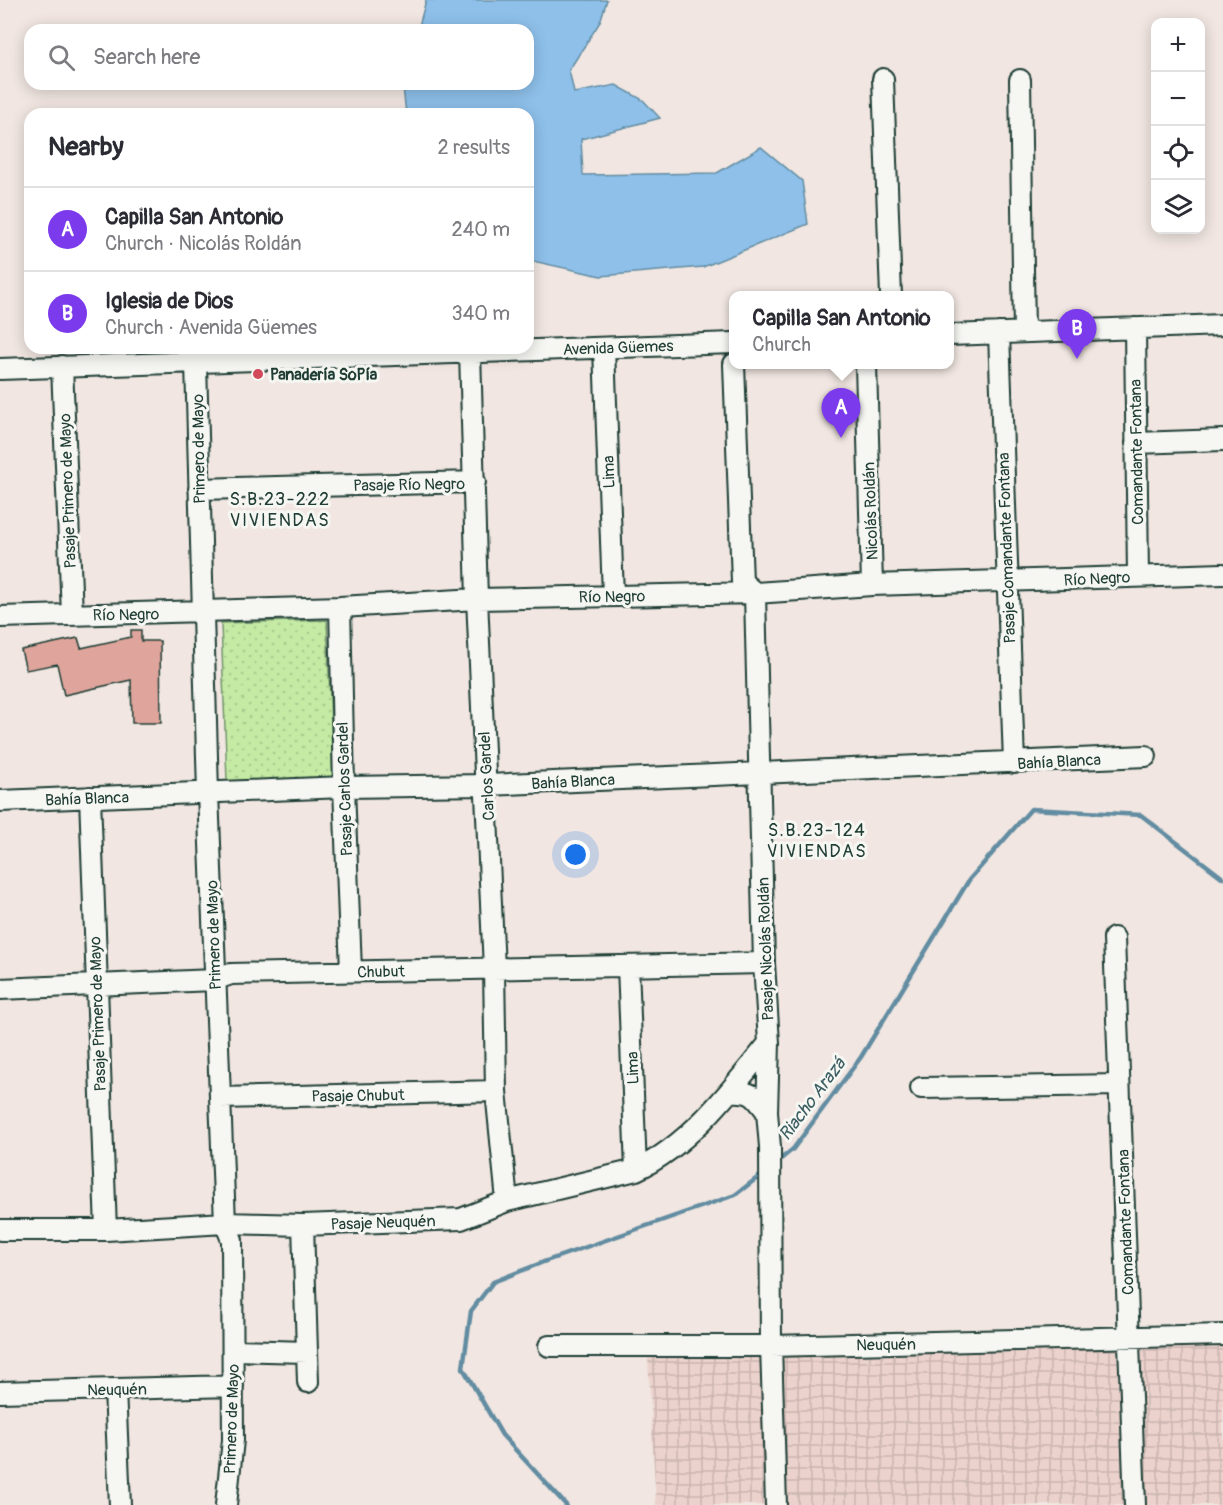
<!DOCTYPE html>
<meta charset="utf-8">
<style>
body{margin:0;font-family:Pangolin,sans-serif;background:#f2f2f3;color:#2b2b33}
.controls{position:absolute;right:18px;top:18px;display:grid;overflow:hidden;border-radius:12px;box-shadow:0 3px 15px #0003}
.controls button{width:54px;height:54px;display:grid;place-items:center;padding:0;border:0;border-bottom:2px solid #e1e1e2;background:#fff;color:#2b2b33;font:30px sans-serif}
.you{position:absolute;left:576px;top:855px;width:21px;height:21px;margin:-15px;border:4px solid #fff;border-radius:50%;background:#1a73e8;box-shadow:0 0 0 9px #1a73e833}
.badge{display:grid;place-items:center;width:39px;height:39px;border-radius:50%;background:#7c3aed;color:#fff;font-size:20px;font-weight:700}
.pin{position:absolute;translate:-50% -50px;filter:drop-shadow(0 2px 3px #0008)}
.pin::after{content:'';position:absolute;top:32px;width:21px;height:18px;background:inherit;clip-path:polygon(0 0,100% 0,50% 100%)}
.popup{position:absolute;left:729px;top:291px;width:225px;height:78px;box-sizing:border-box;display:grid;place-content:center;border-radius:12px;background:#fff;filter:drop-shadow(0 2px 4px #0005);font-size:20px;white-space:nowrap;color:#7c7c81}
.popup b{font-size:22px;color:#2b2b33}
.popup::after{content:'';position:absolute;left:50%;top:100%;margin-left:-12px;border:12px solid transparent;border-top-color:#fff}
.list{margin:0;padding:0;list-style:none}
h2{display:flex;justify-content:space-between;align-items:center;height:78px;margin:0;padding:0 24px;font-size:26px}
h2 small{font-size:20px;font-weight:400;color:#7c7c81}
.list li{display:grid;grid-template-columns:39px 1fr auto;gap:18px;align-items:center;box-sizing:border-box;height:84px;padding:0 24px;border-top:2px solid #e1e1e2}
.list b{display:block;font-size:22px;white-space:nowrap}
.list p{margin:0;font-size:20px;white-space:nowrap;color:#7c7c81}
.list em{font-size:20px;font-style:normal;color:#7c7c81}
.icon{flex:none;width:33px;height:33px;fill:none;stroke:currentColor;stroke-width:2;stroke-linecap:round;stroke-linejoin:round}
.map{position:relative;flex:none;width:1223px;height:1505px;overflow:hidden}
.search{position:absolute;background:#fff;box-shadow:0 3px 15px #0003;left:24px;top:24px;width:510px;height:66px;display:flex;align-items:center;gap:15px;box-sizing:border-box;padding:0 21px;border-radius:18px;color:#7c7c81;font-size:22px}
.panel{position:absolute;background:#fff;box-shadow:0 3px 15px #0003;left:24px;top:108px;width:510px;height:246px;border-radius:18px}
.map>svg:first-child{display:block}
.industrial{fill:url(#industrial-grid)}
.park{fill:url(#park-dots);stroke:#72946c;stroke-width:1.5}
.water{fill:#8ec0ea;stroke:#628ca1;stroke-width:1.5}
.lines{fill:none;stroke-linecap:round;stroke-linejoin:round}
.stream{stroke:#628ca1;stroke-width:4.5}
.building{fill:#dfa59c;stroke:#1f3d34;stroke-width:1.5}
.minor-casing{stroke:#1f3d34;stroke-width:24}
.minor{stroke:#f6f6f2;stroke-width:20}
.poi-dot{fill:#d1495b;stroke:#f6f6f2;stroke-width:2}
.labels{text-anchor:middle;stroke-width:6;stroke-linejoin:round;paint-order:stroke}
.street-label{font-size:16px;fill:#1f3d34;stroke:#f6f6f2}
.poi-label{font-size:16px;font-weight:bold;fill:#1f3d34;stroke:#f6f6f2;text-anchor:start}
.neighbourhood-label{font-size:18px;letter-spacing:1.5px;fill:#1f3d34;stroke:#f6f6f2}
.water-label{font-size:18px;font-style:italic;fill:#3b5e62;stroke:#f6f6f2}
</style>
<div class="map">
<svg width="1223" height="1505" viewBox="0 0 1223 1505">
<defs>
<pattern id="industrial-grid" width="8" height="8" patternUnits="userSpaceOnUse" patternTransform="scale(1.5)"><rect width="8" height="8" fill="#ecd2cc"/><path d="M0 4h8M4 0v8" fill="none" stroke="#cab5b0"/></pattern>
<pattern id="park-dots" width="8" height="8" patternUnits="userSpaceOnUse" patternTransform="scale(1.5)"><rect width="8" height="8" fill="#c5eaa4"/><path d="M2 2h.1M6 6h.1" fill="none" stroke="#a9ca8e" stroke-width="1.8" stroke-linecap="round"/></pattern>
</defs>
<rect width="100%" height="100%" fill="#f1e6e1"/>
<filter id="ink" filterUnits="userSpaceOnUse"><feTurbulence type="fractalNoise" baseFrequency=".0167" numOctaves="2"/><feDisplacementMap in="SourceGraphic" scale="12" xChannelSelector="R" yChannelSelector="G"/><feConvolveMatrix kernelMatrix="1 2 1 2 8 2 1 2 1" color-interpolation-filters="sRGB"/></filter>
<g filter="url(#ink)">
<path class="industrial" d="M1223,1345V1505H656L648,1358Z"/>
<path class="park" d="M327,620L333,778L227,781L221,623Z"/>
<path class="water" d="M426,0H607L600,22L569,70L574,93L616,85L643,100L660,118L581,139L583,175L717,173L761,147L802,181L808,224L703,267L601,276L528,260V114H406L403,87L404,84H528V30H418Z"/>
<g class="lines">
<path class="stream" d="M776,1163L793,1149L861,1057L969,880L1031,809L1141,815L1223,878
M566,1505L502,1435L463,1368L471,1311L493,1282L546,1261L735,1195L765,1172"/>
</g>
<path class="building" d="M131,630H141V641H160L161,723H132L131,680L64,695L57,664L26,670L21,650L78,638L81,648L131,637Z"/>
<g class="lines">
<g class="minor-casing">
<path id="minor" d="M883,79L891,296
M1020,80L1024,332
M1135,328L1138,576
M999,333L1014,763
M949,335L1223,325
M604,348L613,596
M470,351L477,599L494,969L496,1091L507,1201
M196,363L208,793L225,1223L232,1240L233,1440L226,1505
M734,364L742,582L755,593
M866,364L872,585
M62,366L72,615
M0,369L733,343
M1136,443L1223,440
M199,489L475,482
M755,593L764,963L769,1043L767,1112L770,1147L771,1346L776,1505
M340,607L344,787L351,971
M0,617L340,607L477,599L755,593L872,585L1223,574
M90,797L106,1230
M0,801L344,787L486,785L1146,756
M1114,938L1135,1505
M628,966L636,1170
M0,989L214,980L231,974L764,963
M921,1088L1119,1085
M730,1092C751,1090 755,1096 767,1112
M220,1098L496,1091
M303,1225L308,1382
M0,1230H106L225,1223L303,1225L461,1219L507,1201L636,1170C690,1145 732,1089 769,1043
M549,1346H771L1223,1335
M233,1350L307,1352
M115,1389L120,1505
M0,1392L233,1386"/>
</g>
<use href="#minor" class="minor"/>
</g>
</g>
<circle class="poi-dot" cx="258" cy="374" r="6"/>
<g class="labels">
<g class="street-label">
<text transform="translate(618 347) rotate(-2)" y="6">Avenida Güemes</text>
<text transform="translate(198 449) rotate(-91)" y="6">Primero de Mayo</text>
<text transform="translate(1136 452) rotate(-91)" y="6">Comandante Fontana</text>
<text transform="translate(608 472) rotate(-92)" y="6">Lima</text>
<text transform="translate(409 484) rotate(-1)" y="6">Pasaje Río Negro</text>
<text transform="translate(67 491) rotate(-92)" y="6">Pasaje Primero de Mayo</text>
<text transform="translate(870 511) rotate(-92)" y="6">Nicolás Roldán</text>
<text transform="translate(1006 548) rotate(-92)" y="6">Pasaje Comandante Fontana</text>
<text transform="translate(1097 578) rotate(-3)" y="6">Río Negro</text>
<text transform="translate(612 596) rotate(-1)" y="6">Río Negro</text>
<text transform="translate(126 614) rotate(-1)" y="6">Río Negro</text>
<text transform="translate(1059 761) rotate(-3)" y="6">Bahía Blanca</text>
<text transform="translate(486 776) rotate(-93)" y="6">Carlos Gardel</text>
<text transform="translate(573 781) rotate(-3)" y="6">Bahía Blanca</text>
<text transform="translate(344 789) rotate(-92)" y="6">Pasaje Carlos Gardel</text>
<text transform="translate(87 798) rotate(-2)" y="6">Bahía Blanca</text>
<text transform="translate(213 935) rotate(-92)" y="6">Primero de Mayo</text>
<text transform="translate(765 949) rotate(-92)" y="6">Pasaje Nicolás Roldán</text>
<text transform="translate(381 971) rotate(-1)" y="6">Chubut</text>
<text transform="translate(97 1014) rotate(-92)" y="6">Pasaje Primero de Mayo</text>
<text transform="translate(632 1068) rotate(-92)" y="6">Lima</text>
<text transform="translate(358 1095) rotate(-1)" y="6">Pasaje Chubut</text>
<text transform="translate(383 1222) rotate(-2)" y="6">Pasaje Neuquén</text>
<text transform="translate(1125 1222) rotate(-92)" y="6">Comandante Fontana</text>
<text transform="translate(886 1344) rotate(-1)" y="6">Neuquén</text>
<text transform="translate(117 1389) rotate(-1)" y="6">Neuquén</text>
<text transform="translate(231 1419) rotate(-88)" y="6">Primero de Mayo</text>
</g>
<g class="poi-label">
<text x="270" y="380">Panadería SoPía</text>
</g>
<g class="neighbourhood-label">
<text x="280" y="505">S.B.23-222<tspan x="280" dy="21">VIVIENDAS</tspan></text>
<text x="817" y="836">S.B.23-124<tspan x="817" dy="21">VIVIENDAS</tspan></text>
</g>
<g class="water-label">
<text transform="translate(812 1099) rotate(-53)" y="6">Riacho Arazá</text>
</g>
</g>
</svg>
<div class="controls">
<button>+</button>
<button>−</button>
<button><svg class="icon" aria-label="locate" viewBox="0 0 24 24"><circle cx="12" cy="12" r="6"/><path d="M12 2v4M12 18v4M2 12h4M18 12h4"/></svg></button>
<button><svg class="icon" aria-label="layers" viewBox="0 0 24 24"><path d="M12 4l9 5-9 5-9-5zM3 14l9 5 9-5"/></svg></button>
</div>
<div class="you"></div>
<div class="pin badge" style="left:841px;top:438px">A</div>
<div class="popup"><b>Capilla San Antonio</b>Church</div>
<div class="pin badge" style="left:1077px;top:359px">B</div>
<div class="search"><svg class="icon" aria-label="search" viewBox="0 0 24 24"><circle cx="10" cy="10" r="6"/><path d="M15 15l6 6"/></svg>Search here</div>
<section class="panel">
<h2>Nearby<small>2 results</small></h2>
<ul class="list">
<li><span class="badge">A</span><div><b>Capilla San Antonio</b><p>Church · Nicolás Roldán</p></div><em>240 m</em></li>
<li><span class="badge">B</span><div><b>Iglesia de Dios</b><p>Church · Avenida Güemes</p></div><em>340 m</em></li>
</ul>
</section>
</div>
